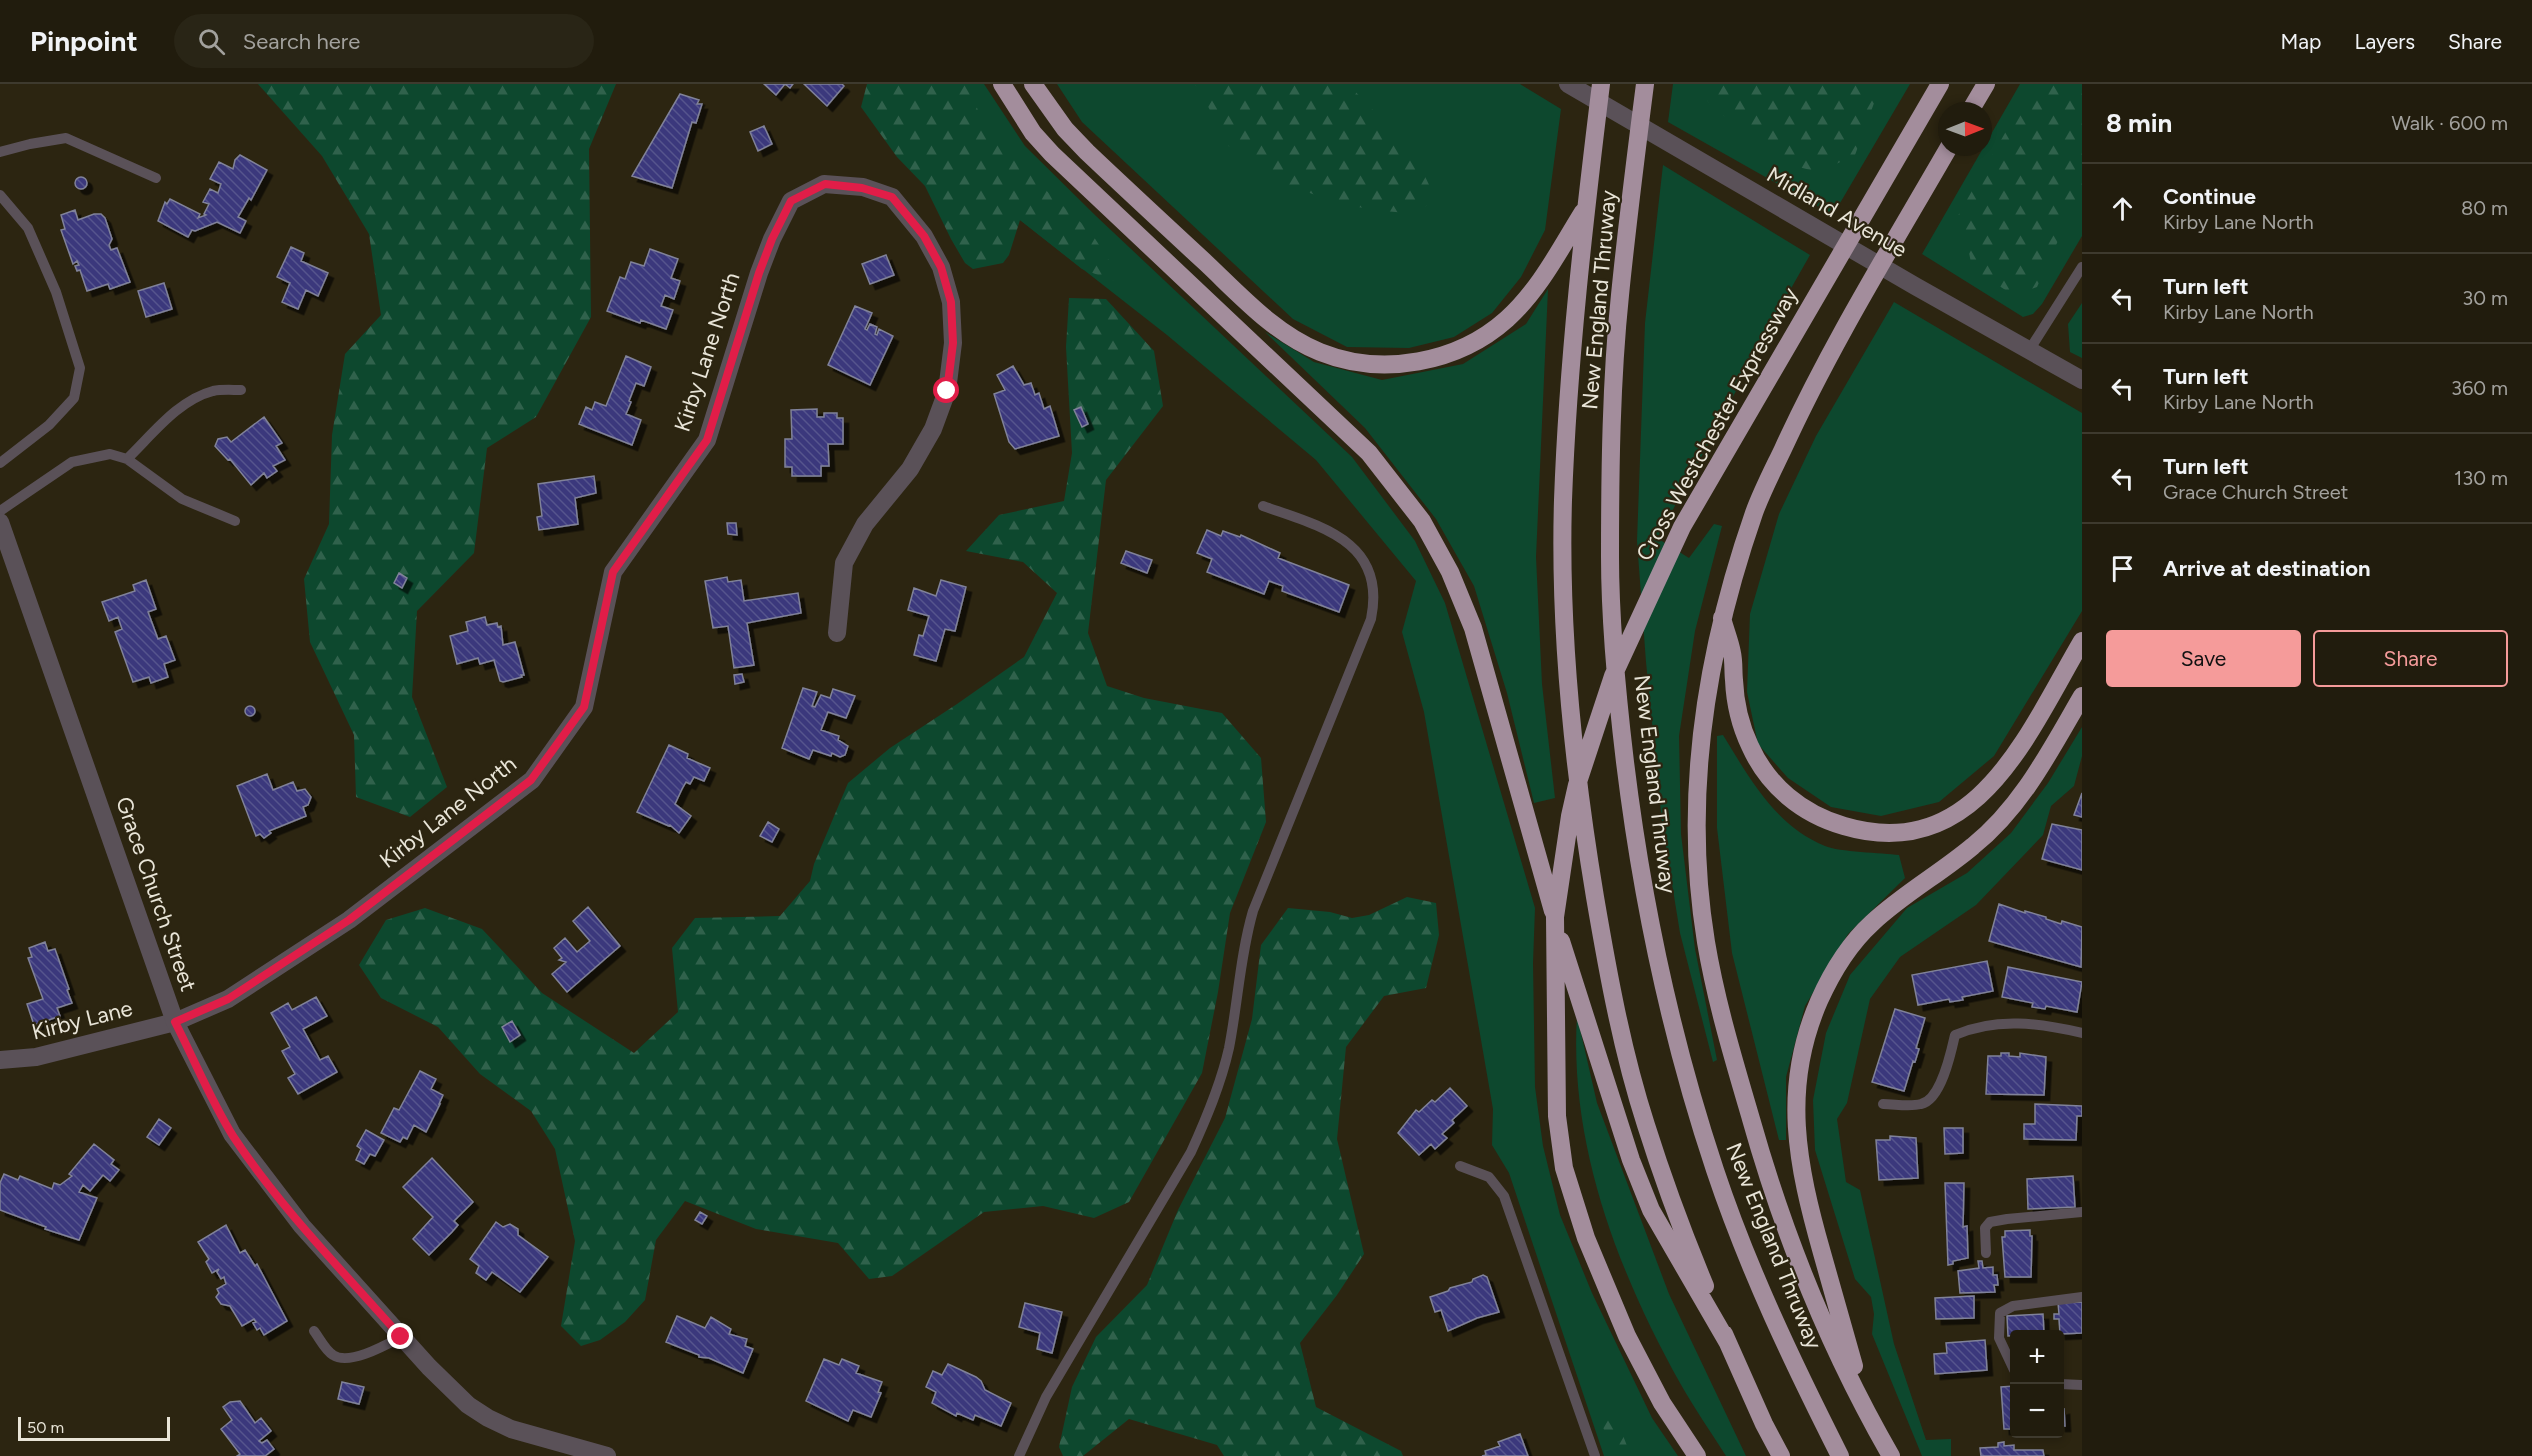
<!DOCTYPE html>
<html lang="en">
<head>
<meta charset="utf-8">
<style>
	:root { --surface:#211c0d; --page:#292516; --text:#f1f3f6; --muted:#a2a19d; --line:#3e3a2e; --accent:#f59b9a }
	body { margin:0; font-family:Figtree,sans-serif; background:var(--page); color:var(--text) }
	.controls { position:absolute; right:18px; bottom:18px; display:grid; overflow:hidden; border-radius:6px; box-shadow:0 3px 9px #0003 }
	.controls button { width:54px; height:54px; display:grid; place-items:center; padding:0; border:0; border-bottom:2px solid var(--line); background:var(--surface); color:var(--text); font:30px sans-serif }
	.compass { position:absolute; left:1938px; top:18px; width:54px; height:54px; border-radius:50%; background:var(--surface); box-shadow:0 3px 9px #0003; rotate:89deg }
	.scale { position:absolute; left:18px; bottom:15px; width:152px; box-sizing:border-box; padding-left:6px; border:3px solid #e9e5d8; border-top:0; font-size:16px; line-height:21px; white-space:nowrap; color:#e9e5d8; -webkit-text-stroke:4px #2c2511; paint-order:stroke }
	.stop { position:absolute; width:18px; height:18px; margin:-14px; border:4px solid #e11d48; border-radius:50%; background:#fff }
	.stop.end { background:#e11d48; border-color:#fff; box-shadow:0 2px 6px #0008 }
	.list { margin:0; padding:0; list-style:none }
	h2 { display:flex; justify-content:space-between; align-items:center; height:78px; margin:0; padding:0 24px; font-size:26px }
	h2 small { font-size:20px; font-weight:400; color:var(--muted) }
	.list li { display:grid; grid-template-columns:39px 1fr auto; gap:18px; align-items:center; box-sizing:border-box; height:90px; padding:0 24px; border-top:2px solid var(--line) }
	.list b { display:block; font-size:22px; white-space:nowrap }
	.list p { margin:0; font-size:20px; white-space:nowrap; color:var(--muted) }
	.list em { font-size:20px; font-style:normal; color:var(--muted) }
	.actions { display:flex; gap:12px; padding:18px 24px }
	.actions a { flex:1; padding:14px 0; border:2px solid var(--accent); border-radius:6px; text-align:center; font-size:21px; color:var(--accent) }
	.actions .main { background:var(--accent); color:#111 }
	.icon { flex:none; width:33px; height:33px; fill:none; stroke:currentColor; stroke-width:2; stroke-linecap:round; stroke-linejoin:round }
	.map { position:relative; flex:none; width:2082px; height:1372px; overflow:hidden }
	header { display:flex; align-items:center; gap:36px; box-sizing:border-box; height:84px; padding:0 30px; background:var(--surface); border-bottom:2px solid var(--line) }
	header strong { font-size:28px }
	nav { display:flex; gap:33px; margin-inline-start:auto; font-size:21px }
	.search { width:420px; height:54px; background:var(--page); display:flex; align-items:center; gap:15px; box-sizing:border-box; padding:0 21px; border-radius:33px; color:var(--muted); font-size:22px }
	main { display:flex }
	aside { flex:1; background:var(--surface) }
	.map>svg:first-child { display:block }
	.green { fill:#0d482e }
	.forest { fill:url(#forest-firs) }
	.building { fill:url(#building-back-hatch); stroke:#808299; stroke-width:1.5; filter:url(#shadow) }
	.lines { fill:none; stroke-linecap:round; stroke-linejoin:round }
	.service { stroke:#5a5158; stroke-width:10 }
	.minor { stroke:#5a5158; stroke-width:18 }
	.tertiary { stroke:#5a5158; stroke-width:18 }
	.motorway { stroke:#a38d9c; stroke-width:18 }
	.route { stroke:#e11d48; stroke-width:8 }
	.labels { text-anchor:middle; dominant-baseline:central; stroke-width:4.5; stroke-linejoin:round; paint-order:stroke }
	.street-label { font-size:22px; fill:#e9e5d8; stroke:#2c2511 }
</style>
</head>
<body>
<header>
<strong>Pinpoint</strong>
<div class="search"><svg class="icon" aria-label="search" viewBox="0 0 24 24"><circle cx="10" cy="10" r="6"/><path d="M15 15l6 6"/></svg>Search here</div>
<nav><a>Map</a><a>Layers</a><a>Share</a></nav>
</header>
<main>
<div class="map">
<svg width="2082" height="1372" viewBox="0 0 2082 1372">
	<defs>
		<pattern id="forest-firs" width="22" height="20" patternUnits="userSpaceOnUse" patternTransform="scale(1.5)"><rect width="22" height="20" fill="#0d482e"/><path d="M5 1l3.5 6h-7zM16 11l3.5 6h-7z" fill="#30624c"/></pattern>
		<pattern id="building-back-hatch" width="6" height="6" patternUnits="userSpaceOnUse" patternTransform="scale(1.5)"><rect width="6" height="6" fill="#3a377b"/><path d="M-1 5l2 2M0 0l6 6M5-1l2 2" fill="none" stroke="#56548d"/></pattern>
		<filter id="shadow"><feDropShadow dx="5.5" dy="5.5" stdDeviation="0" flood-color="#0009"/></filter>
	</defs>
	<rect width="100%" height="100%" fill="#2c2511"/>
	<path class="green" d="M940,0h44l41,62 71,70 256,241 63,84 30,62 90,305 -2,55 2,124 8,59 17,69 32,78 60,125 26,38h-74l-95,-283 -17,-28 1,-36 -69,-397 -22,-80 14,-51 -100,-121 -149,-125 -147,-115z
		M1057,0h463l41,25 -16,121 -24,47 -29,36 -38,24 -45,11 -62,-1 -54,-28 -211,-197z
		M1673,0h237l-77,131 -165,-93z
		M2020,0h62v152l-40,68 -9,10 -10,3 -101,-63z
		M1663,81l147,90c-54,93 -100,190 -153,283l32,20 25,-34 8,2 -27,105 -16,105 2,98 14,115 22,111 -4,2 -33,-129 -18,-111 -16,-160 -9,-121 8,-218z
		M1548,205l-12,268 6,127 13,114 -21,5 -27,-110 -33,-107 -38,-67 -71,-91 -100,-96 49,30 68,18 81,-16 63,-40z
		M1894,218l188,111v198l-88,145 -55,46 -58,14 -50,-9 -43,-29 -30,-34 -11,-52 3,-78 29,-100 37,-78z
		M2082,219v55l-12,-6 -2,-28z
		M2082,643v29l-8,30 -23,20 -8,29 -67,70 -76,52 -30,42 -23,104 -10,16 9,63 14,8 34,154 32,96 25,-1v17h-29l-50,-122 2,-20 -3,-17 -16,-18 -40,-129 -2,-50 13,-67 24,-58 57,-67 60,-35 44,-40 37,-50z
		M1723,651c27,44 52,90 102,111 14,6 57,7 74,9l6,23 -57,56 -43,72 -19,71v63h-7l-47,-187 -15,-125v-92z
		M1577,932l20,87 72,191 77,162h-20c-15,-24 -32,-48 -46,-73 -62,-111 -111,-239 -103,-367z"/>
	<path class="forest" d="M258,0h358l-27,65 2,168 -55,100 -49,31 -13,105 -57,58 -5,86 35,90 -37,30 -54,-20 -2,-62 -44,-93 -6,-63 25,-55 3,-89 13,-81 36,-39 -12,-81 -47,-78z
		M867,0h98l16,32 54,64 55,51 35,54 -43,-16 -62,-49 -11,35 -6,8 -30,6 -8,-6 -14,-24 -26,-53 -28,-29 -36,-50z
		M1193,0h155l65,68 22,45 -17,17 -45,-4 -39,-8 -51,-19 -56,-38 -28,-57z
		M1696,0h185l-26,71 -36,17 -33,-8 -75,-58z
		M2033,0h49v104l-45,99 -24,8 -41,-27 -5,-26 -11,-23z
		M1069,214l37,1 48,52 9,55 -57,74 -18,153 19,53 37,12 78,15 39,45 5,64 -36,91 -12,79 -16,81 -73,129 -35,16 -51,-12 -59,6 -92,64 -23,3 -31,-36 -82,-14 -71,-28 -29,39 -11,60 -20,22 -25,18 -19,6 -20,-20 14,-85 -20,-92 -24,-38 -51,-37 -42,-47 -57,-29 -22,-33 27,-45 39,-12 57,21 60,64 92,60 44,-41 -6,-64 23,-30 85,-2 30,-35 4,-17 34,-81 42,-35 67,-44 67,-47 33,-64 -34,-31 -57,-11 33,-36 65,-14 8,-48 -6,-106z
		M1407,813l29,6 3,32 -13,53 -42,8 -38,51 -9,92 27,115 -27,41 -37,48 16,64 85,44 2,5h-179l-7,-11 -88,-26 -46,37h-20l-4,-9 13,-60 24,-50 51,-52 31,-75 47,-92 27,-99 9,-74 27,-37 42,4 22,6 17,-3z
		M1603,1320l8,1 20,51h-15l-16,-35z"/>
	<path class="building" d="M764,0h29l-3,4 -5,-4 -9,11z
		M804,0h38l2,2 -17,20z
		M680,10l19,6 -2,4h5l-6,19 -4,-1 -20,66 -40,-12z
		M764,42l8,18 -14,7 -8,-19z
		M240,71l27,15 -16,30 -2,-2 -11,19 8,4 -6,12 -23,-11 -22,9 -3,-1 -4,7 -30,-16 7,-19 2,2 3,-5 30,15 -2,4 8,-3 -2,-1 5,-10 -6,-2 7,-13 8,4 3,-9 -11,-5 9,-17 14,7 2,-9z
		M75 99a6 6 0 1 1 12 0a6 6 0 1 1-12 0Z
		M75,126l3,10 16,-6h7l4,4 7,21 -3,6 2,5 6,-2 13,34 -20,7 -2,-5 -21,7 -7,-21 -3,1 -2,-5 4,-1 -2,-4 -4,3 -12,-34 4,-1 -4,-14z
		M291,163l13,6 -3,8 27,12 -10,23 -12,-6 -8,19 -16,-7 8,-19 -13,-6z
		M650,165l28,10 -7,19 9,3 -6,18 -9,-4 -4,11 12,4 -7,19 -25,-9 -1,3 -33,-12 13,-34 5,2 6,-17 13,4z
		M886,171l8,20 -24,9 -8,-20z
		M164,199l8,26 -26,8 -8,-26z
		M855,222l17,7 -7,16 2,1 3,-6 7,3 -2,7 2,1 2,-6 14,7 -23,49 -42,-20z
		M626,272l25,11 -7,19 -8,-3 -7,18 2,1 -5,12 15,6 -9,25 -53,-21 7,-17 6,3 3,-8 11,4z
		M1013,282l11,19 7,-2 4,12 4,-2 5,16 6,-3 9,30 -44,13 -6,-7 -15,-48 11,-4 -8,-15z
		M1081,323l7,17 -6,3 -8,-17z
		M817,325v8h7v-4h13v5h6v26h-15l1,22h-8v10h-29v-9h-7v-28h7l-1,-29z
		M264,333l18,26 -6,3 9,14 -12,6 4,5 -10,7 -3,-5 -13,12 -21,-26 -2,1 -13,-14 3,-7 9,-2 4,5z
		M594,392l2,17 -21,5 3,26 -39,6 -2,-13 5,-1 -4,-32z
		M727,439h9l1,12 -9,-1z
		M1207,446l14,6 2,-5 17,6 1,-2 39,18 -2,5 71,27 -10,27 -57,-21 1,-5 -14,-5 -5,13 -57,-22 5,-13 -15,-6z
		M1126,467l26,9 -5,13 -26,-10z
		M399,489l8,5 -5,10 -8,-5z
		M727,493l1,5 13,-2 3,21 54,-8 3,20 -54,10 7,42 -20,3 -6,-42 -15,2 -8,-47z
		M146,496l10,29 -8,3 10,27 8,-3 9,24 -11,4 4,13 -17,6 -2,-6 -16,5 -18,-50 7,-3 -4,-12 -9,4 -7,-19 33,-11 -2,-6z
		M941,496l25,7 -11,44 -10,-2 -9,32 -22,-6 5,-20 4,1 6,-20 -21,-6 6,-22 22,8z
		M485,533l2,8 10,-2 1,4 3,-1 2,19 12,-3 9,33h-3l1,2 -19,5 -3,-1 -6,-21 -14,4 -2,-6 -21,6 -7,-28 18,-5 -2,-9z
		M742,590l2,8 -9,2 -1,-9z
		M803,604l14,4 -5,14 3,1 6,-12 9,3 3,-9 22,7 -9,22 -18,-6 -7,18 18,6 -1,4 10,6 -3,9 -5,2 -8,-4 -1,3 -18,-6 -4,9 -27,-11z
		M245 627a5 5 0 1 1 10 0a5 5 0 1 1-10 0Z
		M669,661l19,9 -1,4 23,10 -6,13 -10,-4 -4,7 -4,-2 -4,7 -7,15 16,12 -12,17 -9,-8 -1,1 -32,-14z
		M267,690l6,16 20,-8 4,9 8,-2 6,8 -3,8 -5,2 3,9 -37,15 2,2 -7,5 -4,-4 -4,2 -19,-50z
		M2082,709v24l-8,-2z
		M768,738l11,7 -7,13 -12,-6z
		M2052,740l30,6v40l-40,-11z
		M1999,820l26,9v-2l21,6v2l15,5 1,-3 20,6 -1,40 -92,-26z
		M588,823l32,39 -53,46 -15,-18 14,-12 -7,-2 3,-2 -8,-10 11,-10 12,14 13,-11 -17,-20z
		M45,858l3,9 7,-2 14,40 -2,1 5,13 -15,5 3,8 -26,9 -7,-21 16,-5 -15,-41 4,-1 -3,-9z
		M1987,877l6,30 -31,6 1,3 -13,2 -1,-3 -31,6 -6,-30z
		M2008,883l74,15 -5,30 -31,-6 -1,3 -13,-2 1,-4 -31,-6z
		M316,913l11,19 -24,13 17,31 8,-4 9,16 -39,22 -10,-16 7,-4 -13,-23 8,-4 -19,-34 17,-10 4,7z
		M1895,925l30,9 -9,30 3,1 -4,13 -2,-1 -9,30 -32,-9z
		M512,937l8,14 -10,7 -8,-15z
		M2001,969h8v3l11,1v-4l26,4 -2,38 -58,-1 2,-38h13z
		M420,987l16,8 -5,10 12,6 -4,9h1l-14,28 -12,-7 -7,14 -4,-2 -3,5 -19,-9 13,-25 5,2z
		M1450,1004l17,18 -15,14 2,3 -12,11 5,4 -12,11 -4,-5 -12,11 -21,-22 18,-23 3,2 13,-12 3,2z
		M2035,1020l47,2v10h-5l-1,24 -52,-1v-15h11z
		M159,1035l12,9 -12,17 -12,-8z
		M1944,1044h19v25l-18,1z
		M366,1046l18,10 -9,16 -5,-2 -6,10 -8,-4 5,-11 -4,-3z
		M1890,1052l26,2 2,40 -39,2 -3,-40h14z
		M94,1060l20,16 -3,4 8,6 -9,11 -7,-6 -13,16 -7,-6 -4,7 18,6 -18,42 -34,-11 1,-2 -46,-17v-27l4,-9 14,6 2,-4 32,13 2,-6 6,2 12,-9 -3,-2z
		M432,1074l41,44 -19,19 4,4 -6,7 -23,23 -16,-16 20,-22 -30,-30z
		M2073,1092l2,31 -47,2 -1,-30z
		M1945,1099h19l-1,44 4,-1 1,32 -15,3v3l-5,1z
		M700,1128l7,4 -5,8 -7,-4z
		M496,1138l7,5 7,-3 8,5v6l30,22 -28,35 -28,-20 -6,8 -10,-7 3,-7 -9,-7z
		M226,1141l14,28 5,-3 10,16 2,-2 30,57 -23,14 -4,-7 -3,2 -4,-7 3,-1 -2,-3 -12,7 -12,-20 -9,-2 -5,-7 3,-4 -2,-4 9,-5 -2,-7 -3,2 -4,-7 2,-3 -7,4 -6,-11 3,-3 -11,-17z
		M2030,1146v6h2l-1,41h-26l-3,-40h3v-6z
		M1978,1177h4l1,7 10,-1v8h4l1,10h-4l1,7 -35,1 -2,-22 21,-3z
		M1483,1191l4,2 12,35 -22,6 -29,13 -7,-21 -6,2 -5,-15 18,-6 2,-3 22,-6 1,-3z
		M1974,1212v22l-38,1 -1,-21z
		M2082,1218v31l-22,1 -1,-15h-5v-5h5l-1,-11z
		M1025,1219l37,9 -10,41 -15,-4 3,-16 -21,-6z
		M2043,1230l1,20 -36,2 -1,-20z
		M677,1232l28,12 6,-11 20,12 -2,5 18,5 -2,7 8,3 -10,24 -34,-15 -10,-1v-2l-33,-13z
		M1985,1256l2,30 -52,4 -1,-20 13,-1 -1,-10z
		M824,1275l15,6 3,-6 17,7 -3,7 26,9 -4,10 3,1 -10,24 -18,-7 -5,11 -42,-20z
		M948,1280l28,13 5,4 4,9 26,13 -10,23 -26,-11 -2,5 -16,-7 -1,3 -24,-13 4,-11 -10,-5 7,-16 9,4z
		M342,1298l22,5 -5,17 -21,-5z
		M2014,1302v43h-10l-3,-42z
		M240,1317l15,22 6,-5 10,13 -12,10 3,2 5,-3 7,9 -9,7h-28l3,-2 -19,-25 11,-9 -9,-13 7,-5z
		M2064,1325l1,17h-5v-16z
		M1520,1350l8,22h-46l4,-1 -1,-4 15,-5 -2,-4z
		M2004,1358v4l10,-1v5h29l1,6h-63l-1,-8 18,-1v-4z"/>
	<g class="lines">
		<path class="service" d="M0,68l30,-8 36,-6 90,40
			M0,111l28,33 28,64 24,76 -6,30 -25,27 -49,38
			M2030,265l52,-82
			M127,375c25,-24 51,-59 86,-68 9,-2 19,-1 28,-1
			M0,427l72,-49 38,-8 17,5 55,40 53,22
			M1883,1020c12,0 26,3 38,0 20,-4 30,-51 34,-69 41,-18 85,-12 127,-2
			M1460,1082l29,11 15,19 91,260
			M1986,1169l-1,-25 5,-6 17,-3 75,-7
			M314,1247c6,8 11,19 19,24 16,11 53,-10 68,-18
			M2014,1286l-15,-32 1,-25 13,-7 69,-9
			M2060,1300l22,1
			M1019,1372l27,-59 145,-245c15,-33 30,-68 38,-104 9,-46 11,-92 24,-137l118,-292c16,-78 -51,-93 -108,-113"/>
		<path class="minor" d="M0,976l36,-3 139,-35 53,-23 121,-79 183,-140 52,-73 29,-135 94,-132 52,-167 13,-34 19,-38 33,-17 39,3 29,10 32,39 17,31 10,35 2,41 -6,48 -14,38 -23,40 -45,55 -21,39 -7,70"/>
		<path class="tertiary" d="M1568,0l347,202 167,94
			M0,438l175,500 57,112 70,92 127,141 39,38 20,13 23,11 96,27"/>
		<path class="motorway" d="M1002,0l31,49 19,21 317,299 53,68 28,51 23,56 80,283
			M1033,0l32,45 22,23c39,37 79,74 119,111 35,33 69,71 114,89 62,25 138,11 187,-33 33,-30 53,-70 76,-107
			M1601,0c-17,138 -33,277 -38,416 -4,133 10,265 32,397 13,76 27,154 51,228 17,54 37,108 59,161
			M1645,0c-9,70 -18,141 -25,211 -9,87 -10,175 -10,262 0,69 7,138 15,205 17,139 46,276 90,408 33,99 78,193 125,286
			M1970,27l16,-27
			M1722,534c3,12 8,23 10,35 2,9 1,19 2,27 1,24 6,45 16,66 18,40 52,68 94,80 132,39 184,-93 238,-185
			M1561,857l70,219 20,50 77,133
			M1724,1250l40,90 17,32
			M1854,1282c-11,-38 -21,-75 -32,-113 -25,-88 -41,-165 -3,-252 13,-29 30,-57 53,-78 31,-29 69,-50 101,-77 49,-39 78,-97 109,-150
			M1697,1372l-35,-53 -35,-67 -41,-98 -22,-70 -7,-52 -2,-199 15,-101 7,-31 36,-109 69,-149 258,-443
			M1891,1372c-61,-106 -107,-220 -140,-337 -17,-58 -35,-117 -45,-177 -24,-146 0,-291 48,-429 8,-22 19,-43 29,-64 48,-105 109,-203 166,-302"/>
	</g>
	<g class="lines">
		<path class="route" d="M401,1253c-57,-65 -120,-128 -168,-201 -22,-35 -39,-77 -58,-114l53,-23 121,-79 182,-140 53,-73 29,-135 94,-132 52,-167 13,-34 19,-38 34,-17 37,4 30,9 32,39 17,31 10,35 2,41 -6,48"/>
	</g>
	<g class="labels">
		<g class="street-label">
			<text transform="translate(1837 128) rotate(30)">Midland Avenue</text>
			<text transform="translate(1599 216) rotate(-85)">New England Thruway</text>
			<text transform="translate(707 268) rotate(-72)">Kirby Lane North</text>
			<text transform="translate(1717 340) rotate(-61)">Cross Westchester Expressway</text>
			<text transform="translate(1655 700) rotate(83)">New England Thruway</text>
			<text transform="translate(448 728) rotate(-38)">Kirby Lane North</text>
			<text transform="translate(156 810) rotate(71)">Grace Church Street</text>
			<text transform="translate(82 936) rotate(-14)">Kirby Lane</text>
			<text transform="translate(1774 1162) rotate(68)">New England Thruway</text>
		</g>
	</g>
</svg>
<div class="controls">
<button>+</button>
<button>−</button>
</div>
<svg class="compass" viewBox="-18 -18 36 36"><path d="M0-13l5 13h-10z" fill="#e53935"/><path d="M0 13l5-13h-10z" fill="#a2a19d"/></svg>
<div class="scale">50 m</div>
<div class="stop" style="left:947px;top:307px"></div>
<div class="stop end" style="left:401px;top:1253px"></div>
</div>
<aside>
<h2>8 min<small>Walk · 600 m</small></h2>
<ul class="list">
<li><svg class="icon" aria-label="ahead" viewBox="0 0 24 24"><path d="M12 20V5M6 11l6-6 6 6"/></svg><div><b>Continue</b><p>Kirby Lane North</p></div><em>80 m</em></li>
<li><svg class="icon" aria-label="left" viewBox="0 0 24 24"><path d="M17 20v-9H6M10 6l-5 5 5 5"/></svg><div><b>Turn left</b><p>Kirby Lane North</p></div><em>30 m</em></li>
<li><svg class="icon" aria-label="left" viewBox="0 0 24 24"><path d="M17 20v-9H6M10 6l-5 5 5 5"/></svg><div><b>Turn left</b><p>Kirby Lane North</p></div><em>360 m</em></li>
<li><svg class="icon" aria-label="left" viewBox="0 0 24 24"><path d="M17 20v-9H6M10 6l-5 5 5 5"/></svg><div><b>Turn left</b><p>Grace Church Street</p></div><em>130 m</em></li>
<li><svg class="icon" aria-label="arrive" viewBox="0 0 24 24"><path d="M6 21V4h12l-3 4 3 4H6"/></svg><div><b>Arrive at destination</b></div></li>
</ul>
<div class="actions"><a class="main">Save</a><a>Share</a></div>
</aside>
</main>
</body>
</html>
